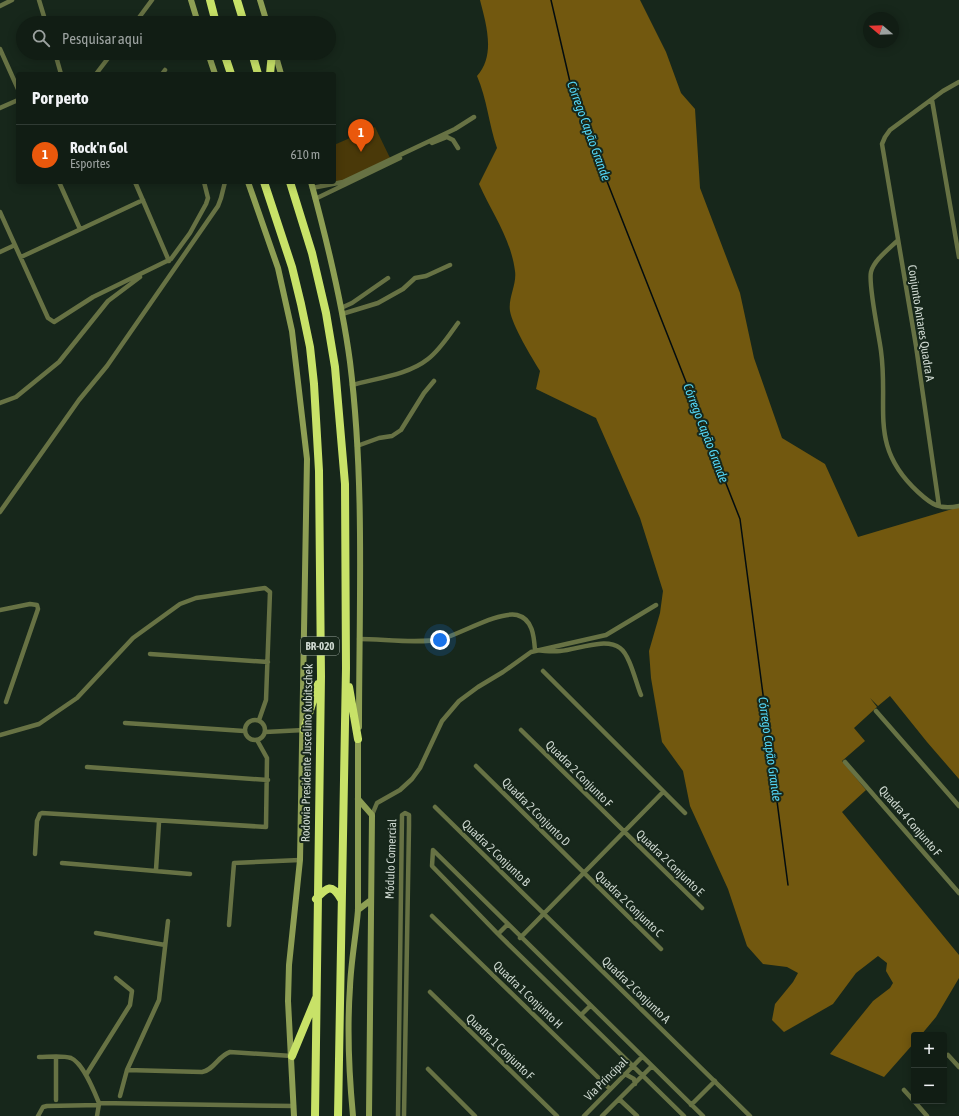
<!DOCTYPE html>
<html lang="pt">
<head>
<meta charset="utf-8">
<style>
	:root { --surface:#111d14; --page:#1e2a22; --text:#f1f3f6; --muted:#9ca2a0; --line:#303b34; --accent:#ea580c }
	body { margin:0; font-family:"Asap Condensed",sans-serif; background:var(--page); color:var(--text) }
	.controls { position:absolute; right:12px; bottom:12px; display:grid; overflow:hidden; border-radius:4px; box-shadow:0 2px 10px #0003 }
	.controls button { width:36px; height:36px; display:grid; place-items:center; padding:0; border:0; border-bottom:1px solid var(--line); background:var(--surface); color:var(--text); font:20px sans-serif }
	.compass { position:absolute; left:863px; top:12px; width:36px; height:36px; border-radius:50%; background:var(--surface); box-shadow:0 2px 10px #0003; rotate:289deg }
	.you { position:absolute; left:440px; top:640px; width:14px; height:14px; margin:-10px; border:3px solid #fff; border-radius:50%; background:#1a73e8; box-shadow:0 0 0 6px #1a73e833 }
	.badge { display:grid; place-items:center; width:26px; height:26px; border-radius:50%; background:var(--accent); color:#fff; font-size:13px; font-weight:700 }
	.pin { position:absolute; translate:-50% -33px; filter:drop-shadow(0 1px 2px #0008) }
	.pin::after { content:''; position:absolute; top:21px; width:14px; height:12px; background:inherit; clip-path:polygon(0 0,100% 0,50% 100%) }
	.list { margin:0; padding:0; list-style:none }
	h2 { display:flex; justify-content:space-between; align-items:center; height:52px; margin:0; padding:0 16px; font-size:17px }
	h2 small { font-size:13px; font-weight:400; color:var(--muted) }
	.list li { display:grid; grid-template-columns:26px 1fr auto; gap:12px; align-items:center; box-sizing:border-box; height:60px; padding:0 16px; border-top:1px solid var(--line) }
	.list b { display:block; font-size:15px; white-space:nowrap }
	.list p { margin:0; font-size:13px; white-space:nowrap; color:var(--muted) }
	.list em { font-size:13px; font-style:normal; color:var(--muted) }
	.icon { flex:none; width:22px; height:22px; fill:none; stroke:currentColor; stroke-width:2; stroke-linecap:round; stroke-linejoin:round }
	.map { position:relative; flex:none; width:959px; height:1116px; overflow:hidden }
	.search { position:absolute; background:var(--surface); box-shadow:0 2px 10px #0003; left:16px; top:16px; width:320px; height:44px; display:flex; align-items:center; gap:10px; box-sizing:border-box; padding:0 14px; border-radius:22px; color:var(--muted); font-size:15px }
	.panel { position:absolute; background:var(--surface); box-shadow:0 2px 10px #0003; left:16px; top:72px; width:320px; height:112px; border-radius:4px }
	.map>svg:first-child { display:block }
	.green { fill:#4a3909 }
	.forest { fill:#72580f }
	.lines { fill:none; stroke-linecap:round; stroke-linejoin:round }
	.stream { stroke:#030c0f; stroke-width:1.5 }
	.street { stroke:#677244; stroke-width:4.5 }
	.secondary { stroke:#8e9f54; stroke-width:6 }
	.highway { stroke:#c8e268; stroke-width:8 }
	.labels { text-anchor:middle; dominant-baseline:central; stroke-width:4; stroke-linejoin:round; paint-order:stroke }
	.shield { fill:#17271b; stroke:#97a39a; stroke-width:1 }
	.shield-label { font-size:11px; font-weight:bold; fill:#ced8d0 }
	.street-label { font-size:12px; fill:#ced8d0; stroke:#17271b }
	.water-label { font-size:13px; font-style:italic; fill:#53d6f6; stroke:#17271b }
</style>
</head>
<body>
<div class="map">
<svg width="959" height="1116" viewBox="0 0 959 1116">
	<rect width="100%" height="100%" fill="#17271b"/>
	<path class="green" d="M375,127l16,33 -56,25 -1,-40z"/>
	<path class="forest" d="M480,0h160l26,52 15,41 14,16 5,79 40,105 14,65 28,80 43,26 33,73 101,-30v272l-32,-37 8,-7 -8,7 -37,-46 -12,10 -8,-8 7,9 -23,21 11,13 -23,20 24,29 -24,22 117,143v23l-23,39 -15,18h-7v8l-30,34 -54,-23 43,-53 17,-13 3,-5 -7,-12 1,-8 -9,-7 -22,17 -23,31 -49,28 -12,-12 3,-16 18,-22 5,-9 -11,-6 -24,-3 -16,-18 -19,-57 -38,-83 -7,-35 -21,-29 -11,-64 -2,-27 11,-38 3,-22 -23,-73 -44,-100 -60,-29 4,-18c-8,-13 -28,-46 -30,-60 -2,-13 7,-27 5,-40 -4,-32 -23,-58 -36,-87l18,-36c-8,-23 -10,-49 -20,-72 19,-21 9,-52 3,-76z"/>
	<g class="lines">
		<path class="stream" d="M551,0l22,95 167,424 48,366"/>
		<path class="street" d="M39,0l7,23
			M0,6l12,-6
			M135,23l17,-23
			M0,49l18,40
			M55,53l6,21
			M96,74l16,-21
			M162,74l3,-4
			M932,100l27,157
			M0,108l18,-8
			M432,143l15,-6 6,3 5,8
			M59,182l21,47
			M135,182l34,79
			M312,188l31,-6 112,-53 19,-12
			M315,199l85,-41
			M0,212l48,106 6,4 39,-25 78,-38 19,-26 16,-29 2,-6 -4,-16
			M898,240c-9,9 -24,20 -27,32 -3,13 8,63 10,79 8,58 -13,95 37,141 14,13 22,18 41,14
			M0,252l15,-7
			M21,257l122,-57
			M341,308l11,-5 36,-25
			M342,314l36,-11 25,-14 12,-11 11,-2 24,-11
			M352,385c25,-7 56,-10 76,-26 12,-9 21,-24 30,-36
			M0,403l16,-6 43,-35 49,-61 32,-24
			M357,446l22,-8 13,-2 9,-6 23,-37 10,-12
			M939,506l-23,-160 -34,-202 3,-7 5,-7 53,-39 16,-9
			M0,512l79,-112 28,-34 111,-160 3,-8 4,-16
			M0,610l30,-6 7,1 1,4 -32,93
			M359,639c24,0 60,5 83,0 18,-5 57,-28 75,-24 16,4 17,22 18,35 8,1 17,2 25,1 17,-1 45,-14 60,-3 10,7 16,35 21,47
			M150,654l118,8
			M543,671l142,142
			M876,711l83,95
			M245 730a10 10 0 1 1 20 0a10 10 0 1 1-20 0Z
			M125,723l119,8
			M521,730l181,178
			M265,732l39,-2
			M0,735l39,-11 38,-26 56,-60 47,-34 16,-6 69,-10 5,4 -4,108 -7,20
			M845,762l114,131
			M476,766l185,183
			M87,767l181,13
			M435,807l315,309
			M372,815l5,-12 23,-13 12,-11 8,-11 22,-47 17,-20 19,-14 25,-15 28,-20 75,-17 50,-30
			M35,854l2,-33 3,-7 2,-1 224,14 1,-69 -10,-18
			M62,863l128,11
			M156,870l3,-48
			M432,916l178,173
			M229,925l5,-62 66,-3
			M96,933l69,12
			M498,934l9,-9
			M520,938l143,-146
			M430,992l127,124
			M581,1015l9,-9
			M948,1055l11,12
			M39,1057c9,0 23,-2 32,1 12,5 23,33 28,45l195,3
			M428,1069l47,47
			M127,1070l75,2c12,-2 16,-16 28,-20l62,4
			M625,1074l9,5 1,5
			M86,1075l44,-70 2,-14 -16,-13
			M904,1090l10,11
			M120,1096l7,-26 32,-70 9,-79
			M619,1099l18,17
			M56,1100v-43
			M914,1101l13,15
			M691,1105l24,-24
			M38,1116l5,-9 4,-1 52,-1
			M97,1116l2,-12
			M398,1116l4,-301 3,-2 4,2v11l-5,290
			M584,1116l58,-59
			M602,1116l50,-50
			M684,1116l-186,-182 -66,-68 1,-16 270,266"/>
		<path class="secondary" d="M191,0l7,23
			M260,0l7,23
			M208,53l7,21
			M275,53l6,21
			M248,182l30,86 14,63 15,128 -7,401 -11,105 -1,36 6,115
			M311,182c16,59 31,119 39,180 15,121 9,244 9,365
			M358,799l14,16 -3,301
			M358,910l13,-10
			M353,1116c-4,-42 -6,-87 -3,-129 1,-26 6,-51 8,-77v-174"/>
		<path class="highway" d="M210,0l6,23
			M237,0l7,23
			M224,53l7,21
			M252,53l6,21
			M270,74l2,-21
			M264,182l28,85 9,37 9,43 4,37 5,87 2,205 -6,440
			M290,182l22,71 14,60 9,54 10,117 1,184 -8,448
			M349,687l9,52
			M304,730l14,-46
			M316,899c11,-12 16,-16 25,0
			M292,1056l24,-58"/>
	</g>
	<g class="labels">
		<rect class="shield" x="301" y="637" width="38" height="18" rx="3"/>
		<g class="shield-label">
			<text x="320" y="646">BR-020</text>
		</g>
		<g class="street-label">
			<text transform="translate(921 323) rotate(81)">Conjunto Antares Quadra A</text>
			<text transform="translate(307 753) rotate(-89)">Rodovia Presidente Juscelino Kubitschek</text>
			<text transform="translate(579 774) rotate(45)">Quadra 2 Conjunto F</text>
			<text transform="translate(536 812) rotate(45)">Quadra 2 Conjunto D</text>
			<text transform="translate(910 821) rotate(49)">Quadra 4 Conjunto F</text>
			<text transform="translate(496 853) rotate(44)">Quadra 2 Conjunto B</text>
			<text transform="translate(391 859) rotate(-88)">Módulo Comercial</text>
			<text transform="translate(670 863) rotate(44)">Quadra 2 Conjunto E</text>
			<text transform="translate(629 904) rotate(44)">Quadra 2 Conjunto C</text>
			<text transform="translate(636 990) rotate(44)">Quadra 2 Conjunto A</text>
			<text transform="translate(528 995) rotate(44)">Quadra 1 Conjunto H</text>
			<text transform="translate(500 1047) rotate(44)">Quadra 1 Conjunto F</text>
			<text transform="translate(606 1079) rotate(-45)">Via Principal</text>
		</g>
		<g class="water-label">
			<text transform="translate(589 131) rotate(70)">Córrego Capão Grande</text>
			<text transform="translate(706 433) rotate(69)">Córrego Capão Grande</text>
			<text transform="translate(770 749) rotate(82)">Córrego Capão Grande</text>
		</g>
	</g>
</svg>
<div class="controls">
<button>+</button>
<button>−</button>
</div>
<svg class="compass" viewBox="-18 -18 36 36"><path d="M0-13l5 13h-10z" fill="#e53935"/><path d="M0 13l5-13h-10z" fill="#9ca2a0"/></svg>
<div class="you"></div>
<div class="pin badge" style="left:361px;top:152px">1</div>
<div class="search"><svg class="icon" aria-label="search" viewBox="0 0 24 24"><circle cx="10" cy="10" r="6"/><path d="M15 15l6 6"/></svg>Pesquisar aqui</div>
<section class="panel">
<h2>Por perto<small></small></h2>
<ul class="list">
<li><span class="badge">1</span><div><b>Rock'n Gol</b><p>Esportes</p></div><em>610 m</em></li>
</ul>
</section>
</div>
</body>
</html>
